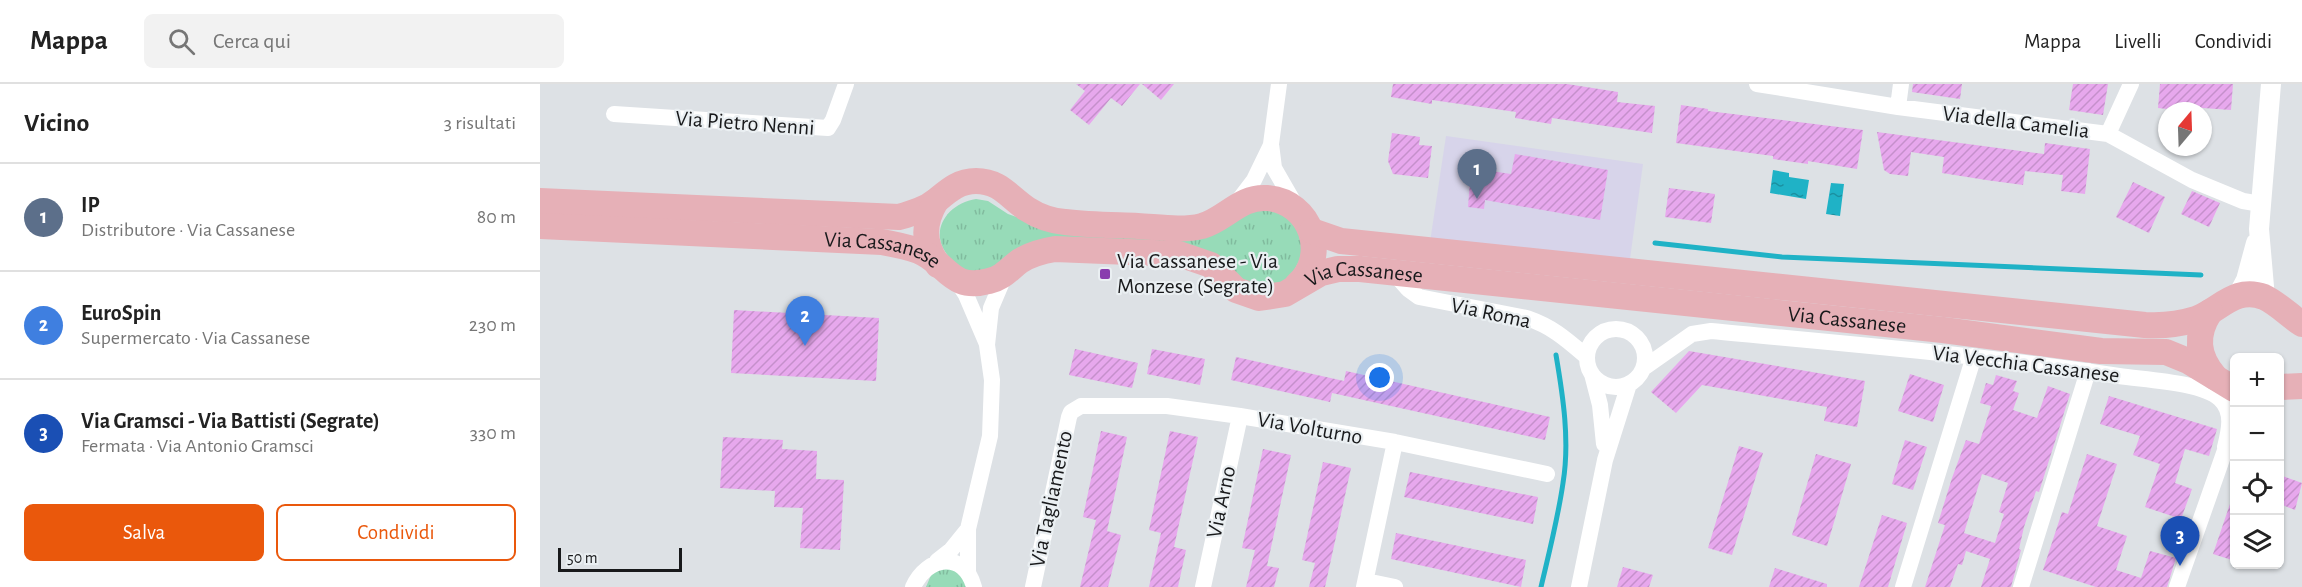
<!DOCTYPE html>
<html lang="it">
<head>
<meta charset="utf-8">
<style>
	:root { --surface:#fff; --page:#f2f2f2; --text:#222; --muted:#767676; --line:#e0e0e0; --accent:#ea580c }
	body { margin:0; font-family:"Alegreya Sans",sans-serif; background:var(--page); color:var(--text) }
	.controls { position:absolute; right:18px; bottom:18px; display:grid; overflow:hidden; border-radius:9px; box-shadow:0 2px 4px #0004 }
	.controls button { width:54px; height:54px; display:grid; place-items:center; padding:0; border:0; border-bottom:2px solid var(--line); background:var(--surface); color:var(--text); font:30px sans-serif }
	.compass { position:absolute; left:1618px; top:18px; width:54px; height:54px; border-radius:50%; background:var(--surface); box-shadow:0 2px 4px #0004; rotate:19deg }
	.scale { position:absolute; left:18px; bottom:15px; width:124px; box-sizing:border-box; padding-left:6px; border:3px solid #18191b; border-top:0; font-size:16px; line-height:21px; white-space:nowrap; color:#18191b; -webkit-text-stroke:4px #eaeff2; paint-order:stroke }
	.you { position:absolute; left:840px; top:294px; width:21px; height:21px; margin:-15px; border:4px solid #fff; border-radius:50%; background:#1a73e8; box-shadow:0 0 0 9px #1a73e833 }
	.badge { display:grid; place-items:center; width:39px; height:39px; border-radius:50%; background:var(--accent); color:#fff; font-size:20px; font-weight:700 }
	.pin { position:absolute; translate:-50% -50px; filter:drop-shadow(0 2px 3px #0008) }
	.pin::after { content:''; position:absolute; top:32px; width:21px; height:18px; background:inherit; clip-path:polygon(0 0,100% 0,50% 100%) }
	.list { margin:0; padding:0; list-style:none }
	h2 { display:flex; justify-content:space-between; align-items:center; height:78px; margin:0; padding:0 24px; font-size:26px }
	h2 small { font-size:20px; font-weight:400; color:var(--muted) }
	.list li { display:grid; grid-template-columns:39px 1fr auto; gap:18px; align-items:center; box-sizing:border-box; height:108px; padding:0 24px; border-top:2px solid var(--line) }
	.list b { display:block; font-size:22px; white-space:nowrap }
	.list p { margin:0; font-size:20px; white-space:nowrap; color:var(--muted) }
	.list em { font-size:20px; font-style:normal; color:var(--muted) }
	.actions { display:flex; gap:12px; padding:18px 24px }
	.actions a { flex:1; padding:14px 0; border:2px solid var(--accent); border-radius:9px; text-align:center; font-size:21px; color:var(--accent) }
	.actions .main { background:var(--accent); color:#fff }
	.icon { flex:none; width:33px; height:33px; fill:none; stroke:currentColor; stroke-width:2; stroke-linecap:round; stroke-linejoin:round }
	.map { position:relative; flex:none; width:1762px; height:503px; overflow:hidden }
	header { display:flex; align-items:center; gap:36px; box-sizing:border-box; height:84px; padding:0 30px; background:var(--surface); border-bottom:2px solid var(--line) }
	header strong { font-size:28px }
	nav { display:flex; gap:33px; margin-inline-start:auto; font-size:21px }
	.search { width:420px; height:54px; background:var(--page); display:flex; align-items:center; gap:15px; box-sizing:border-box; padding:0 21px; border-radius:9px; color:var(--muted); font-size:22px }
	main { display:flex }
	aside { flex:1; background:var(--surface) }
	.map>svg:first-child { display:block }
	.commercial { fill:#d7d4ea }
	.grass { fill:url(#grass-tufts) }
	.water { fill:url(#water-ripples) }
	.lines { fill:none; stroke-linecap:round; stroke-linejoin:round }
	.stream { stroke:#1fb2c6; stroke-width:5 }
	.building { fill:url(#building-hatch); fill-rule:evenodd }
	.minor { stroke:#fff; stroke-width:16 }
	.tertiary { stroke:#fff; stroke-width:20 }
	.primary { stroke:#e6b0b7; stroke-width:26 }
	.poi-dot { fill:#893dae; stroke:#eaeff2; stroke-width:2 }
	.labels { text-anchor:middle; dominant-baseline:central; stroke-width:4.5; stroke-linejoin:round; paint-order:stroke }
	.street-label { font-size:22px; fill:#18191b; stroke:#eaeff2 }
	.poi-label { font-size:22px; fill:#18191b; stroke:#eaeff2; text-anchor:start }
</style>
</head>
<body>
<header>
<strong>Mappa</strong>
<div class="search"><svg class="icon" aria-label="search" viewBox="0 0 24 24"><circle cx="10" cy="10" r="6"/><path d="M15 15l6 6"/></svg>Cerca qui</div>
<nav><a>Mappa</a><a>Livelli</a><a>Condividi</a></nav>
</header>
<main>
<aside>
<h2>Vicino<small>3 risultati</small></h2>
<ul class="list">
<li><span class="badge" style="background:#5c6f8a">1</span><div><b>IP</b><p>Distributore · Via Cassanese</p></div><em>80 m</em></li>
<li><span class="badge" style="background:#3f7fe0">2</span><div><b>EuroSpin</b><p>Supermercato · Via Cassanese</p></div><em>230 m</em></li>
<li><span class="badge" style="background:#1a4fb4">3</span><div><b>Via Gramsci - Via Battisti (Segrate)</b><p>Fermata · Via Antonio Gramsci</p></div><em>330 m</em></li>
</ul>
<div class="actions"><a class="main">Salva</a><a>Condividi</a></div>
</aside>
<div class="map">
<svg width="1762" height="503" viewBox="0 0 1762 503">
	<defs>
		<pattern id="grass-tufts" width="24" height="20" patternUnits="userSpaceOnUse" patternTransform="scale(1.5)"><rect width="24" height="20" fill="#97dbb8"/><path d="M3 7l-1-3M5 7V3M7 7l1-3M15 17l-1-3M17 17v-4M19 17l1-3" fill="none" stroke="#81bb9e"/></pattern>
		<pattern id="water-ripples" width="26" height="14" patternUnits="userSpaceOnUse" patternTransform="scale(1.5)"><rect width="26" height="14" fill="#1fb2c6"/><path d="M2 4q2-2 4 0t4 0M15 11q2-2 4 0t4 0" fill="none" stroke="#1a90a0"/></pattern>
		<pattern id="building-hatch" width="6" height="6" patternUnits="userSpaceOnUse" patternTransform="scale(1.5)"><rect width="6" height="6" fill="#e7a8ed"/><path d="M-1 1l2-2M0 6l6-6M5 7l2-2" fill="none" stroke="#c590cb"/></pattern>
	</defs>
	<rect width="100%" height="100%" fill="#dde1e5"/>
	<path class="commercial" d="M906,52l197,28 -13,95 -200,-17z"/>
	<path class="grass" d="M436,115l12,2 20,13 31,11 80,4 146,-22 29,13 11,30 -17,32 -30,7 -66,-40 -197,18c-7,1 -16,5 -23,5 -9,-1 -14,-6 -20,-12 -26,-25 -7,-56 24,-61z
		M401,482l22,5 5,16h-42l5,-12z"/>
	<path class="water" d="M1233,86l16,3v4l20,3 -3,19 -36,-6z
		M1291,99l13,1 -4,32 -14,-2z"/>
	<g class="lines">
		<path class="stream" d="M1115,159l127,14 419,18
			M1001,503c8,-34 17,-69 22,-104 7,-42 0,-87 -7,-128"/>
	</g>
	<path class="building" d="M536,0h64l-18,22 -11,-8 -22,27 -19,-15 15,-19z
		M602,0h32l-13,16z
		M853,0h174l51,8 -1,10 38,4 -3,27 -100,-15 -1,6 -36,-6 1,-6 -84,-12v4l-41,-7z
		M1373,0h49l-2,15 -48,-7z
		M1533,0h35l-5,31 -34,-5z
		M1620,0h73l-2,26 -42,-3v4h-3l-28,-3z
		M1141,21l27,4v2l155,19 -6,39 -49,-8v3l-35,-5v-3l-97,-13z
		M1337,48l167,22 1,-11 45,6 -5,45 -24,-3 2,-16 -38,-4 -2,14 -37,-5 -44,-7 2,-16 -33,-5 -3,24 -18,-2 -6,-4z
		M852,49l28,4 -1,8 13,1 -4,32 -35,-4 -5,-13z
		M975,70l93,16 -8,50 -115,-20 -1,9 -16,-2 3,-39 40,6z
		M1593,98l32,15 -16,36 -33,-16z
		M1129,104l46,6 -4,29 -46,-6z
		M1652,107l28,12 -11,24 -28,-13z
		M194,226l145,8 -3,63 -145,-8z
		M535,265l63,14 -6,25 -63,-13z
		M612,265l53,10 -5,26 -53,-11z
		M1149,267l176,30 -8,46 -33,-6 3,-14 -125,-22 -26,28 -25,-21z
		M696,273l108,24 2,-10 204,46 -5,23 -213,-47 -2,9 -99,-22z
		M1370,290l34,11 -11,37 -35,-11z
		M1456,291l21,6 -4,10 6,2 -6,17 24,8 11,-32 22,8 -31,98 -3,-1 -12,36 -5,22 2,1 -10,37h-30l9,-28 -24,-8 -4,14 -4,-1 -8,23h-25l20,-62 -7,-2 14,-45 14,-38 13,4 12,-38 -11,-3 6,-20 7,2zM1442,390l26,9 -9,29 5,2 -9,29 -31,-10z
		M1569,312l108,33 -8,27 -24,-7 -10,34 17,6 -11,30 -36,-12 15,-43 -27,-9 7,-19 -40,-12z
		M561,347l26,6 -20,94 14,4 -13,52h-28l16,-67 -13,-3z
		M630,347l28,6 -24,110 12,3 -8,37h-29l12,-54 -12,-3z
		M183,353l60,3 -1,9 35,2 -1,28 28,1 -4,70 -40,-2 3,-40 -29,-1 1,-16 -55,-3z
		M1365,356l22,7 -14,43 -21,-6z
		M1199,362l24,7 -31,102 -24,-7z
		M723,365l28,6 -24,111 12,2 -5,19h-28l9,-37 -13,-2z
		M1276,370l35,10 -24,82 -35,-11z
		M1547,370l30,10 -20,62 30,10 -11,34 25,8 9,-27 26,7 -9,29h-71l-53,-17 19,-58 6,2z
		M783,378l28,6 -26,119h-16l6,-24 -13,-3z
		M870,388l128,25 -5,27 -129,-27z
		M1740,391l22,8 -7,27 -15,-6z
		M1692,414h3v63l-22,-7z
		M1342,431l25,8 -19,64h-29z
		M856,449l130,27 -5,27 -130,-28z
		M1083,483l30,8 -4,12h-32z
		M1235,484l52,16v3h-58z"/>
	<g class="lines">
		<path class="minor" d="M739,0l-8,60 3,24 23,40
			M1217,0l141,23 210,27 84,46 51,21 18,3
			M1358,23l3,-23
			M74,30l214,14 5,-8 13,-36
			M1568,50l23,-50
			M695,121l19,-25 17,-35
			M853,188l15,17 11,8 108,21c26,9 39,21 60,39
			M415,194l11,17 21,49
			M1047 274a29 29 0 1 1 58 0a29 29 0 1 1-58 0Z
			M1105,283l47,-33 19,-3c136,13 273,24 408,45 26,4 83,6 101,23 14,13 9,32 5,48
			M1052,290l8,31 4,39
			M397,477l14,-11 17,-21
			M428,487v-42l22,-93 2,-56 -5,-35 4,-37 14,-33
			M826,497l29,6
			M373,503c14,-31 51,-37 61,0
			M493,503l36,-170 2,-5 10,-6h86l73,10 155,26 152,32
			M663,503l37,-171
			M824,503l31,-145
			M1039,503l26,-127 24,-76
			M1363,503l71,-231
			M1481,503l67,-216
			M1637,503l52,-148"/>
		<path class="tertiary" d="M1698,211l8,-15 10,-37
			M1725,214l-6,-69 12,-145"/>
		<g class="primary">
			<path d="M0,117l359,16c14,-4 27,-8 38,-17 12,-10 22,-19 39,-19 24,0 33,16 51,28 11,7 25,12 38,13 24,3 49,3 73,4 20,1 44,5 64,0 24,-7 38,-30 65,-28 44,3 63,58 30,87"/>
			<path d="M396,117c-13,22 -14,42 2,64"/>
			<path id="s1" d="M0,142l342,16c14,3 29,5 41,11 25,13 29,38 66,28 14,-3 20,-12 31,-20 11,-7 23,-10 35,-12l124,5 32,11 25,25 23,8 26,-4 36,-21 17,-4h22l583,61 158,21 65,1 22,9 46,28"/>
			<path d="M772,147l29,10 804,84c17,1 35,-1 51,-6 24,-9 39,-33 68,-22 13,6 26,19 38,27"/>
			<path d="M1670,228c-15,23 -13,44 5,65"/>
			<path d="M1740,303l22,-1"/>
		</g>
	</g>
	<rect class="poi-dot" x="559" y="184" width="12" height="12" rx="3"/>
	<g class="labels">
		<g class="street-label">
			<text transform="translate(1476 38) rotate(7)">Via della Camelia</text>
			<text transform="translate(205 39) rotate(4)">Via Pietro Nenni</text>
			<text stroke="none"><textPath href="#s1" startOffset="344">Via Cassanese</textPath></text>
			<text stroke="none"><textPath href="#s1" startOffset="864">Via Cassanese</textPath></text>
			<text transform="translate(951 229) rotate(12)">Via Roma</text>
			<text stroke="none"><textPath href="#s1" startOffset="1350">Via Cassanese</textPath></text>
			<text transform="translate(1486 280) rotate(7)">Via Vecchia Cassanese</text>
			<text transform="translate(770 344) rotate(10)">Via Volturno</text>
			<text transform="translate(511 415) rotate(-78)">Via Tagliamento</text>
			<text transform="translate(681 418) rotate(-78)">Via Arno</text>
		</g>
		<g class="poi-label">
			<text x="577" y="177">Via Cassanese - Via<tspan x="577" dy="25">Monzese (Segrate)</tspan></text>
		</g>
	</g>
</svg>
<div class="controls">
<button>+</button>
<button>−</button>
<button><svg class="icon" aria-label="locate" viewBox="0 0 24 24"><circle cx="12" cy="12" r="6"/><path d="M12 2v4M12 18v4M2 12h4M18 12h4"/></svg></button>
<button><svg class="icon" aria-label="layers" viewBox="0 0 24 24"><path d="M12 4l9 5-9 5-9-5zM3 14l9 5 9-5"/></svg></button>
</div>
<svg class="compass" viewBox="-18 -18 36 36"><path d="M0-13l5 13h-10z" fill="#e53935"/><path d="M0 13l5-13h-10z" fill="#767676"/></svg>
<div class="scale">50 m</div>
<div class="you"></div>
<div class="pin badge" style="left:937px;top:115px;background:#5c6f8a">1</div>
<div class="pin badge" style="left:265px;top:262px;background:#3f7fe0">2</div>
<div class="pin badge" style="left:1640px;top:482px;background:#1a4fb4">3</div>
</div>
</main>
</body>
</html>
